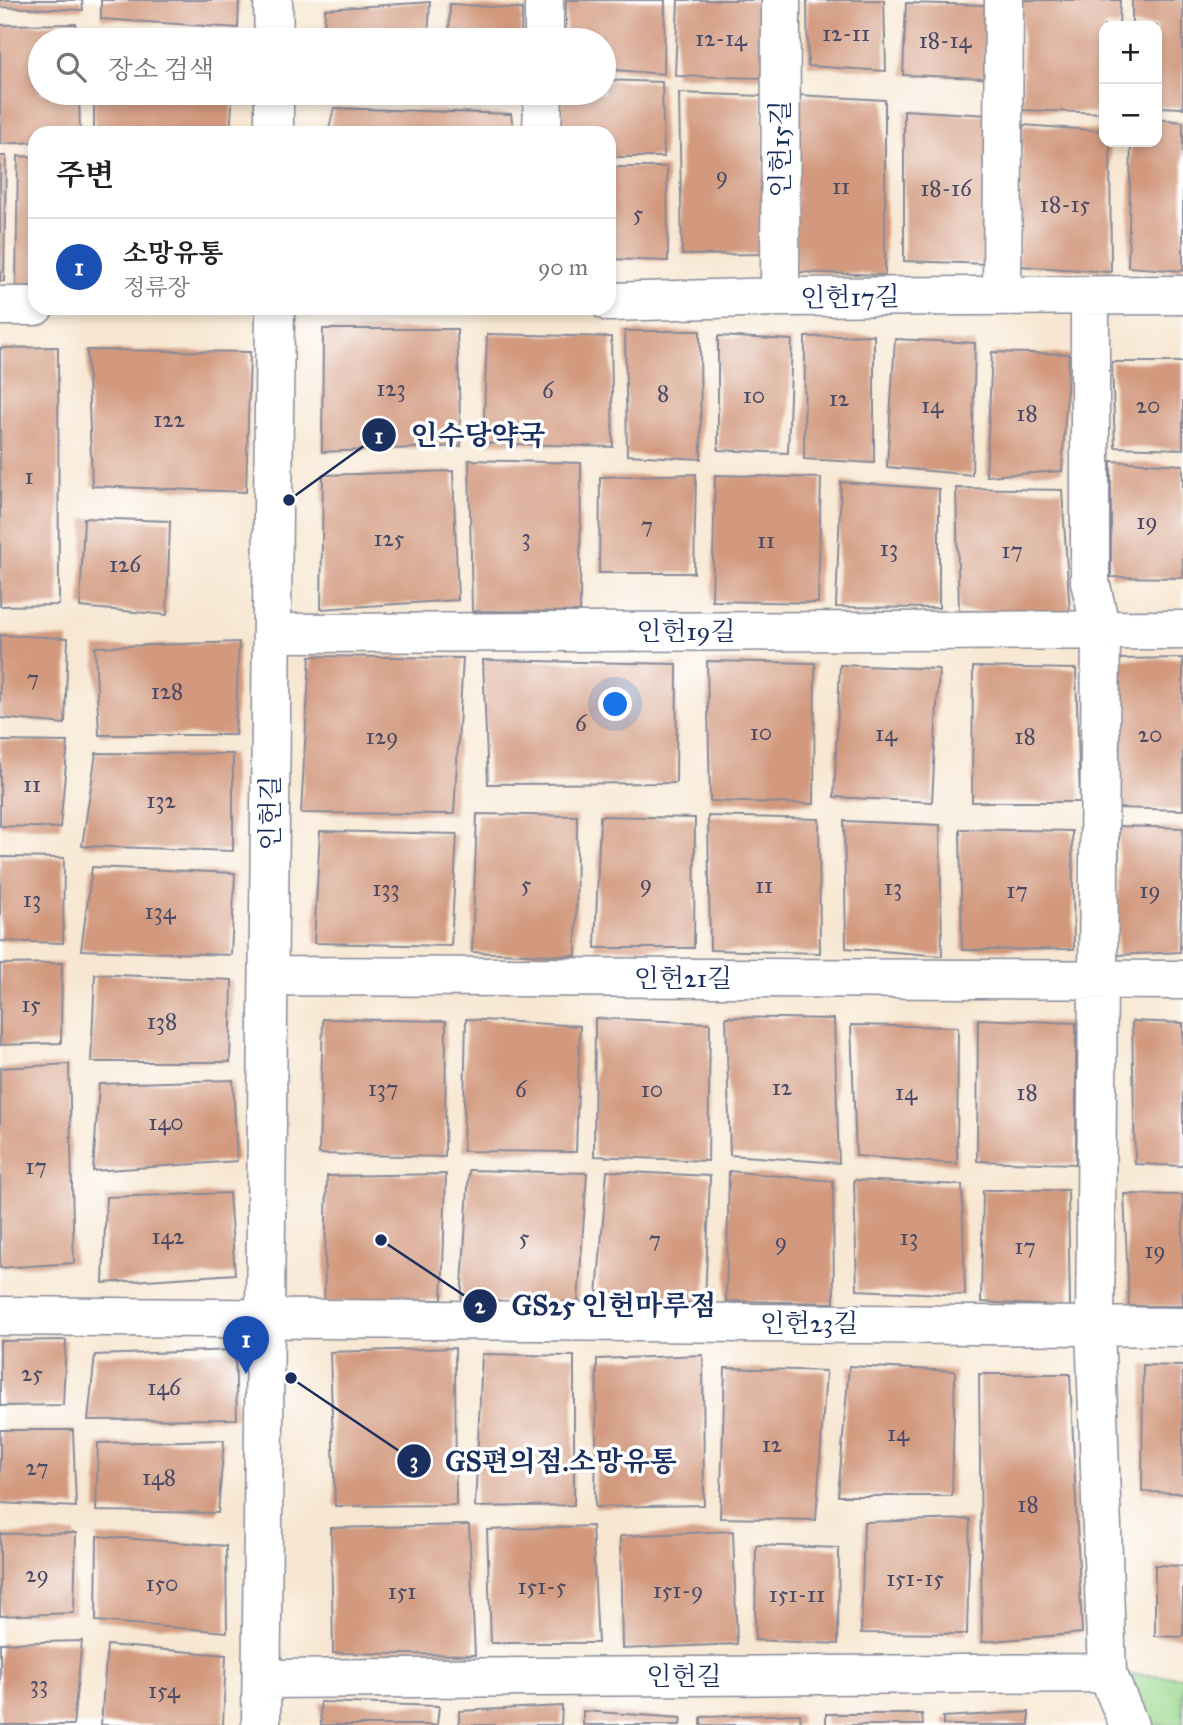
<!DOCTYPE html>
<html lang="ko">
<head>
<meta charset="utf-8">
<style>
	:root { --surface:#fff; --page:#f6f6f6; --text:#202124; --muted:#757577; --line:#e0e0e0; --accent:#0b8043 }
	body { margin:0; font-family:"IM FELL Great Primer","Noto Serif KR",serif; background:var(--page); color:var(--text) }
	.controls { position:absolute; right:21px; top:21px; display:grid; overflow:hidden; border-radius:14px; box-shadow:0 4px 10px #0003 }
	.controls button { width:63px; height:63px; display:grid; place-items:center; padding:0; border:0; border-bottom:2px solid var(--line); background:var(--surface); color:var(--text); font:35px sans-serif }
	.you { position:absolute; left:616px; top:705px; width:24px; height:24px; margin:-18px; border:5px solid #fff; border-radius:50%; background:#1a73e8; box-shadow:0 0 0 10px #1a73e833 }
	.badge { display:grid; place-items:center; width:46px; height:46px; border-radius:50%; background:var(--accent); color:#fff; font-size:23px; font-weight:700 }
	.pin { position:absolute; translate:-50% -58px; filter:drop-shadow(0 2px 4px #0008) }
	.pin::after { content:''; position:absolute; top:37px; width:24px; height:21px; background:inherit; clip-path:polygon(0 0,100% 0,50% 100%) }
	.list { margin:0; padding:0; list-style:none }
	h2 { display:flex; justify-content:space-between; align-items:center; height:91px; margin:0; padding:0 28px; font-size:30px }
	h2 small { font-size:23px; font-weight:400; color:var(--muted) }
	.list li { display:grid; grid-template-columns:46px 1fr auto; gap:21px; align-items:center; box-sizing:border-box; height:98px; padding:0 28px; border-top:2px solid var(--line) }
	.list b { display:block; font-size:26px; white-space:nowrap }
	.list p { margin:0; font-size:23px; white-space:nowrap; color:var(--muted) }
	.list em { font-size:23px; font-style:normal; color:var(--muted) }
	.icon { flex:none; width:38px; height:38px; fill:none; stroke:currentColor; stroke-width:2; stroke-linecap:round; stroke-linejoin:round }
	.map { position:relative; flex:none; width:1183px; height:1725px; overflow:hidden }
	.search { position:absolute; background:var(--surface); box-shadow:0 4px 10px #0003; left:28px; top:28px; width:588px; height:77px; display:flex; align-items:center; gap:18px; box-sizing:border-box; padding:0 24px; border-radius:38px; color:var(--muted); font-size:26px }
	.panel { position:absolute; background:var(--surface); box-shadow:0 4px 10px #0003; left:28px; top:126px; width:588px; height:189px; border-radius:21px }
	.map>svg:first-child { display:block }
	.green { fill:#9ad78c; stroke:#5a8375; stroke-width:2 }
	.building { fill:#d2997e }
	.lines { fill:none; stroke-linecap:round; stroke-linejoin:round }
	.minor-casing { stroke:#898b98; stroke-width:41 }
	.minor { stroke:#fff; stroke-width:38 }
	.labels { text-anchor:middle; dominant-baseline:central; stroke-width:7; stroke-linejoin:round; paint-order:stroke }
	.number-label { font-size:23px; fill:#494a66 }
	.street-label { font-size:26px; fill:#1b2f5e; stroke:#fff }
	.leader { fill:none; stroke:#1b2f5e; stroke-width:2.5 }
	.callout-dot { fill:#1b2f5e; stroke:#fff; stroke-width:2.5 }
	.mark-label { font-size:21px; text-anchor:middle; font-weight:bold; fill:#fff }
	.callout-label { font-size:28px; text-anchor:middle; font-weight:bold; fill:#1b2f5e; stroke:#fff; stroke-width:7; stroke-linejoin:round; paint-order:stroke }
</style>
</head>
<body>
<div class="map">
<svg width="1183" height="1725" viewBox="0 0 1183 1725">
	<rect width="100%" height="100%" fill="#fff"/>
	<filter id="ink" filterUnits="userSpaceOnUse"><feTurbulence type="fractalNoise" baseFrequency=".0143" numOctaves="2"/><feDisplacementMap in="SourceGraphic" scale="14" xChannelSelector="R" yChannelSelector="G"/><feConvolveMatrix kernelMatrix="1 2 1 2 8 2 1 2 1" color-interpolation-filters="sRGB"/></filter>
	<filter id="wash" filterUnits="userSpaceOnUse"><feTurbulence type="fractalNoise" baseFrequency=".00686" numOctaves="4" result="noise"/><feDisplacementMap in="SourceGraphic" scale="28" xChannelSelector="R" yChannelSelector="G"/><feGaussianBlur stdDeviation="1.57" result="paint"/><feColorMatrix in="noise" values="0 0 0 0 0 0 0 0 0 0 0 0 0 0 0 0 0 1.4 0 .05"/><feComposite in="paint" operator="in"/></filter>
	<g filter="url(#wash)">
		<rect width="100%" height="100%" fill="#f7e7d2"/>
		<path class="green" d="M1107,1673l76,4v48h-54z"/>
		<g id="blocks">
			<path class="building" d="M0,0h82l1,10 -83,-3z
				M101,0h138l-1,28 -137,-9z
				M566,0h99l-1,74 -60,-5v-29h-38z
				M678,0h88l-2,78 -89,-2z
				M807,0h77l2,71 -78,-5z
				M1022,0h98l-1,26h-15v87l-81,-3z
				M1132,0h51v108l-26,-1v-81h-25z
				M430,2l-2,38h-104l1,-31z
				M906,3l79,2 -1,73 -81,-3z
				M450,4l72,5 -1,31h-72z
				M76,24v16h-36v53h39l1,40h-45v9l-35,2v-119z
				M93,33l145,4 -1,3h-144z
				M604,80l58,2 2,75h-55v-24h-47v-40h42z
				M94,93h139l-3,40h-136z
				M448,93h72l-1,10 -71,-7z
				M679,93l83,3 4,158 -84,1z
				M798,95l87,5v175l-90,-3z
				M334,108l177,6 3,19h-186z
				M904,110l85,5 -1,149 -84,-3z
				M1157,119l26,3v149l-55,-4 3,-125h26z
				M1023,125l81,6v11h6l1,130 -93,-6z
				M0,156h6l-2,125h-4z
				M18,156l17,1v129l-19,1z
				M609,167h58l1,94 -59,-2z
				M323,329h134l4,117 -139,6z
				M625,331h75l1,128 -74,-4z
				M487,334l124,3 2,110 -130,-4z
				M874,335v128l-70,-4 1,-122z
				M718,336l74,4 -4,113 -70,-3z
				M895,339l80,4 -3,132 -85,-8z
				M58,347l1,258 -59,1v-258z
				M87,350l163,2 -4,140 -154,-6z
				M992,352l77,2 -7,117 -76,5z
				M1112,362h71v87l-68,-2z
				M469,460l112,3 -1,149 -108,-1z
				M1111,461l72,4v113l-72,-1z
				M453,471l5,129 -137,9 2,-134z
				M696,474l-2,99h-95l1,-96z
				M715,475l106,3 -3,125 -106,-2z
				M841,482l98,7v119l-103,-1z
				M956,488l106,2 8,124 -111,-3z
				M84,518l86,3 -3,94 -87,-8z
				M0,635l68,3 -3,86 -65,-6z
				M239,642l-4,93h-136l-4,-88z
				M310,656l153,2 -9,156 -153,-1z
				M1183,658v152l-67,-2 1,-149z
				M483,660l194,4 -1,119 -188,1z
				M707,661l108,2 -1,141 -104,-3z
				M840,665l99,4 -7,133 -98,-5z
				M973,667l103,2 4,133h-108z
				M0,741l68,1 -8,86 -60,-2z
				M96,753l137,1v97l-151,-5z
				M477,814l100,2 -1,140 -104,-4z
				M600,816l95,2 -1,130h-99z
				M708,816l111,3 1,134 -110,-3z
				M844,821l96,4 2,131 -96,-8z
				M1119,826l64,2 -3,124 -63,3z
				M960,829l112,2 2,118 -112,1z
				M320,831l137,3 -6,112 -137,-3z
				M0,857l64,1 -1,85 -63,-2z
				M92,867l143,6 -4,82 -150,-5z
				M62,963l-1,80 -61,2v-81z
				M95,974l137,6 -2,82h-139z
				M726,1017l108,2 5,144 -109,-8z
				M595,1018l115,5 -2,138 -114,-5z
				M323,1019l123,2 -1,136 -126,-3z
				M466,1019l114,7 -4,126 -113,-1z
				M978,1019l98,4v141l-99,-3z
				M1132,1021l51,2v143l-48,-2z
				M851,1025l107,2 -1,137 -101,-8z
				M69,1064l5,199 -74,5v-200z
				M233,1080l4,81 -144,10 6,-87z
				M469,1170l118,3 -9,129 -117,1z
				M607,1171l103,5 -5,126 -109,5z
				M729,1171l104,10 1,122 -108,-2z
				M446,1174l-4,126 -118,3 3,-127z
				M854,1180l108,5 3,110 -108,-5z
				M983,1190h85l2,117 -89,-5z
				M229,1193l6,81 -132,9 3,-86z
				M1124,1194l59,1v111h-54z
				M66,1340l-3,65 -63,1v-65z
				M455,1348l1,157 -121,1 -5,-154z
				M235,1350l2,69 -149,1 7,-65z
				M482,1354l92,2v149l-99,2z
				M703,1355l1,150 -109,2 2,-148z
				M1143,1365l40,1v127l-41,-1z
				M849,1366l106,5 -3,125h-114z
				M725,1368l101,3 -10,149 -96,-2z
				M979,1374h91l12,259 -100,9z
				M0,1430h73l3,77 -76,-4z
				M224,1440l-6,73 -122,-2 2,-68z
				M970,1519l-3,115 -106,-1 3,-111z
				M469,1525l6,130 -142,-2 -2,-125z
				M592,1526l6,117h-107l-4,-113z
				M733,1531l4,113 -115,5 -2,-113z
				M76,1533l-2,80 -74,3v-82z
				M97,1536l129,10 1,86 -131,-11z
				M756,1545l83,3 -1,96 -83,-4z
				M1155,1565l28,1v71l-28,-1z
				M82,1641l-9,84h-73v-82z
				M107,1645l119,10 -3,70h-122z
				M320,1702l119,4 -2,19h-116z
				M562,1706l-1,19h-102v-14z
				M583,1711l98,7 -1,7h-97z
				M1029,1712v13h-86v-8z
				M800,1714l1,11h-100v-8z
				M826,1714h96l1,11h-97z"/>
		</g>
	</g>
	<g filter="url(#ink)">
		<use href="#blocks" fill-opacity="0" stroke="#898b98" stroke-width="2"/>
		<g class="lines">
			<defs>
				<path id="minor" d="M273,0l1,40
					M544,40v-40
					M274,93v40
					M542,133l1,-40
					M1002,295l2,-295
					M780,297l1,-297
					M609,302l171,-5 403,-2
					M0,306h35
					M272,633l911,-3
					M269,976l914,4
					M0,1316l1183,11
					M1107,1673l22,52
					M262,1679l845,-6 -12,-347 6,-697 -11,-47v-286
					M261,1725l14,-1417"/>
			</defs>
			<use href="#minor" class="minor-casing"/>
			<use href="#minor" class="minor"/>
		</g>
	</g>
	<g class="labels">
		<g class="number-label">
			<text x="846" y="33">12-11</text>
			<text x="721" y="38">12-14</text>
			<text x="945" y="40">18-14</text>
			<text x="722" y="175">9</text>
			<text x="841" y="186">11</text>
			<text x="946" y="188">18-16</text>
			<text x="1065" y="204">18-15</text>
			<text x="638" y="213">5</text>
			<text x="391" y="388">123</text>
			<text x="548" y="390">6</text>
			<text x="663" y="393">8</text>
			<text x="754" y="395">10</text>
			<text x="839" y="398">12</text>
			<text x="932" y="405">14</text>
			<text x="1148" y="405">20</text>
			<text x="1027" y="413">18</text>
			<text x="169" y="419">122</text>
			<text x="29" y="476">1</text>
			<text x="1147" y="521">19</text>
			<text x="647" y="525">7</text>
			<text x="526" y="537">3</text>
			<text x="389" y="538">125</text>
			<text x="766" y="540">11</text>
			<text x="889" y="548">13</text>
			<text x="1012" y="550">17</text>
			<text x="125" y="564">126</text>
			<text x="33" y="678">7</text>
			<text x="167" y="691">128</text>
			<text x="581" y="723">6</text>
			<text x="761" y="732">10</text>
			<text x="886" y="733">14</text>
			<text x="1150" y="734">20</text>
			<text x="382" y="736">129</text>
			<text x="1025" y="736">18</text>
			<text x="32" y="784">11</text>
			<text x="161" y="800">132</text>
			<text x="646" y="883">9</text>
			<text x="526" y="884">5</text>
			<text x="764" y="885">11</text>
			<text x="893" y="887">13</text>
			<text x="386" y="888">133</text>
			<text x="1017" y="890">17</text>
			<text x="1150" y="890">19</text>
			<text x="32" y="899">13</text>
			<text x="160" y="911">134</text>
			<text x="31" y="1004">15</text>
			<text x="162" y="1021">138</text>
			<text x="782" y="1087">12</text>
			<text x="383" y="1088">137</text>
			<text x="521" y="1089">6</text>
			<text x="652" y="1089">10</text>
			<text x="906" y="1092">14</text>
			<text x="1027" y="1092">18</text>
			<text x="166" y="1122">140</text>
			<text x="36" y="1166">17</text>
			<text x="168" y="1236">142</text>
			<text x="524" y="1237">5</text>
			<text x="909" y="1237">13</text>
			<text x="655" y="1239">7</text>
			<text x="781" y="1241">9</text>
			<text x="1025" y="1246">17</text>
			<text x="1155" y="1250">19</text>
			<text x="32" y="1373">25</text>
			<text x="164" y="1387">146</text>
			<text x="898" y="1433">14</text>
			<text x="772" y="1444">12</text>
			<text x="37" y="1467">27</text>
			<text x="159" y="1477">148</text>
			<text x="1028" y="1504">18</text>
			<text x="37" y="1574">29</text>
			<text x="915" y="1578">151-15</text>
			<text x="162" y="1583">150</text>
			<text x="542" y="1586">151-5</text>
			<text x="678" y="1590">151-9</text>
			<text x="402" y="1591">151</text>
			<text x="797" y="1594">151-11</text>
			<text x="39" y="1684">33</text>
			<text x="164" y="1690">154</text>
		</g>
		<g class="street-label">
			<text transform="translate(780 149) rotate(-90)">인헌15길</text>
			<text transform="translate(850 297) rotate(-1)">인헌17길</text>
			<text x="686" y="631">인헌19길</text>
			<text transform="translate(270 813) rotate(-90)">인헌길</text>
			<text x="683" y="978">인헌21길</text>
			<text x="809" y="1323">인헌23길</text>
			<text x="684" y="1676">인헌길</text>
		</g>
	</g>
	<path class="leader" d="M289 500L379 435M381 1240L480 1306M291 1378L414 1461"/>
	<g class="callout-dot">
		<circle cx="289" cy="500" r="7"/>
		<circle cx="381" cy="1240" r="7"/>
		<circle cx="291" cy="1378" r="7"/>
		<circle cx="379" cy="435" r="18"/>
		<circle cx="480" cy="1306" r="18"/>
		<circle cx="414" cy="1461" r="18"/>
	</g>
	<g class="mark-label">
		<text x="379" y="443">1</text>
		<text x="480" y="1313">2</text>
		<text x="414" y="1468">3</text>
	</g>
	<g class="callout-label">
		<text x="478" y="445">인수당약국</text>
		<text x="614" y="1315">GS25 인헌마루점</text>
		<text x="561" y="1471">GS편의점.소망유통</text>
	</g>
</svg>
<div class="controls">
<button>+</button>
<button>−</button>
</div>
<div class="you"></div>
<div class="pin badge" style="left:246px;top:1374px;background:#1a4fb4">1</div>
<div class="search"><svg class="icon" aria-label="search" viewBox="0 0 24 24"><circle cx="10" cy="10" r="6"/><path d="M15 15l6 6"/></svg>장소 검색</div>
<section class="panel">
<h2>주변<small></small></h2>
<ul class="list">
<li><span class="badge" style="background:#1a4fb4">1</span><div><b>소망유통</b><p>정류장</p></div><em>90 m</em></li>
</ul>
</section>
</div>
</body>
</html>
